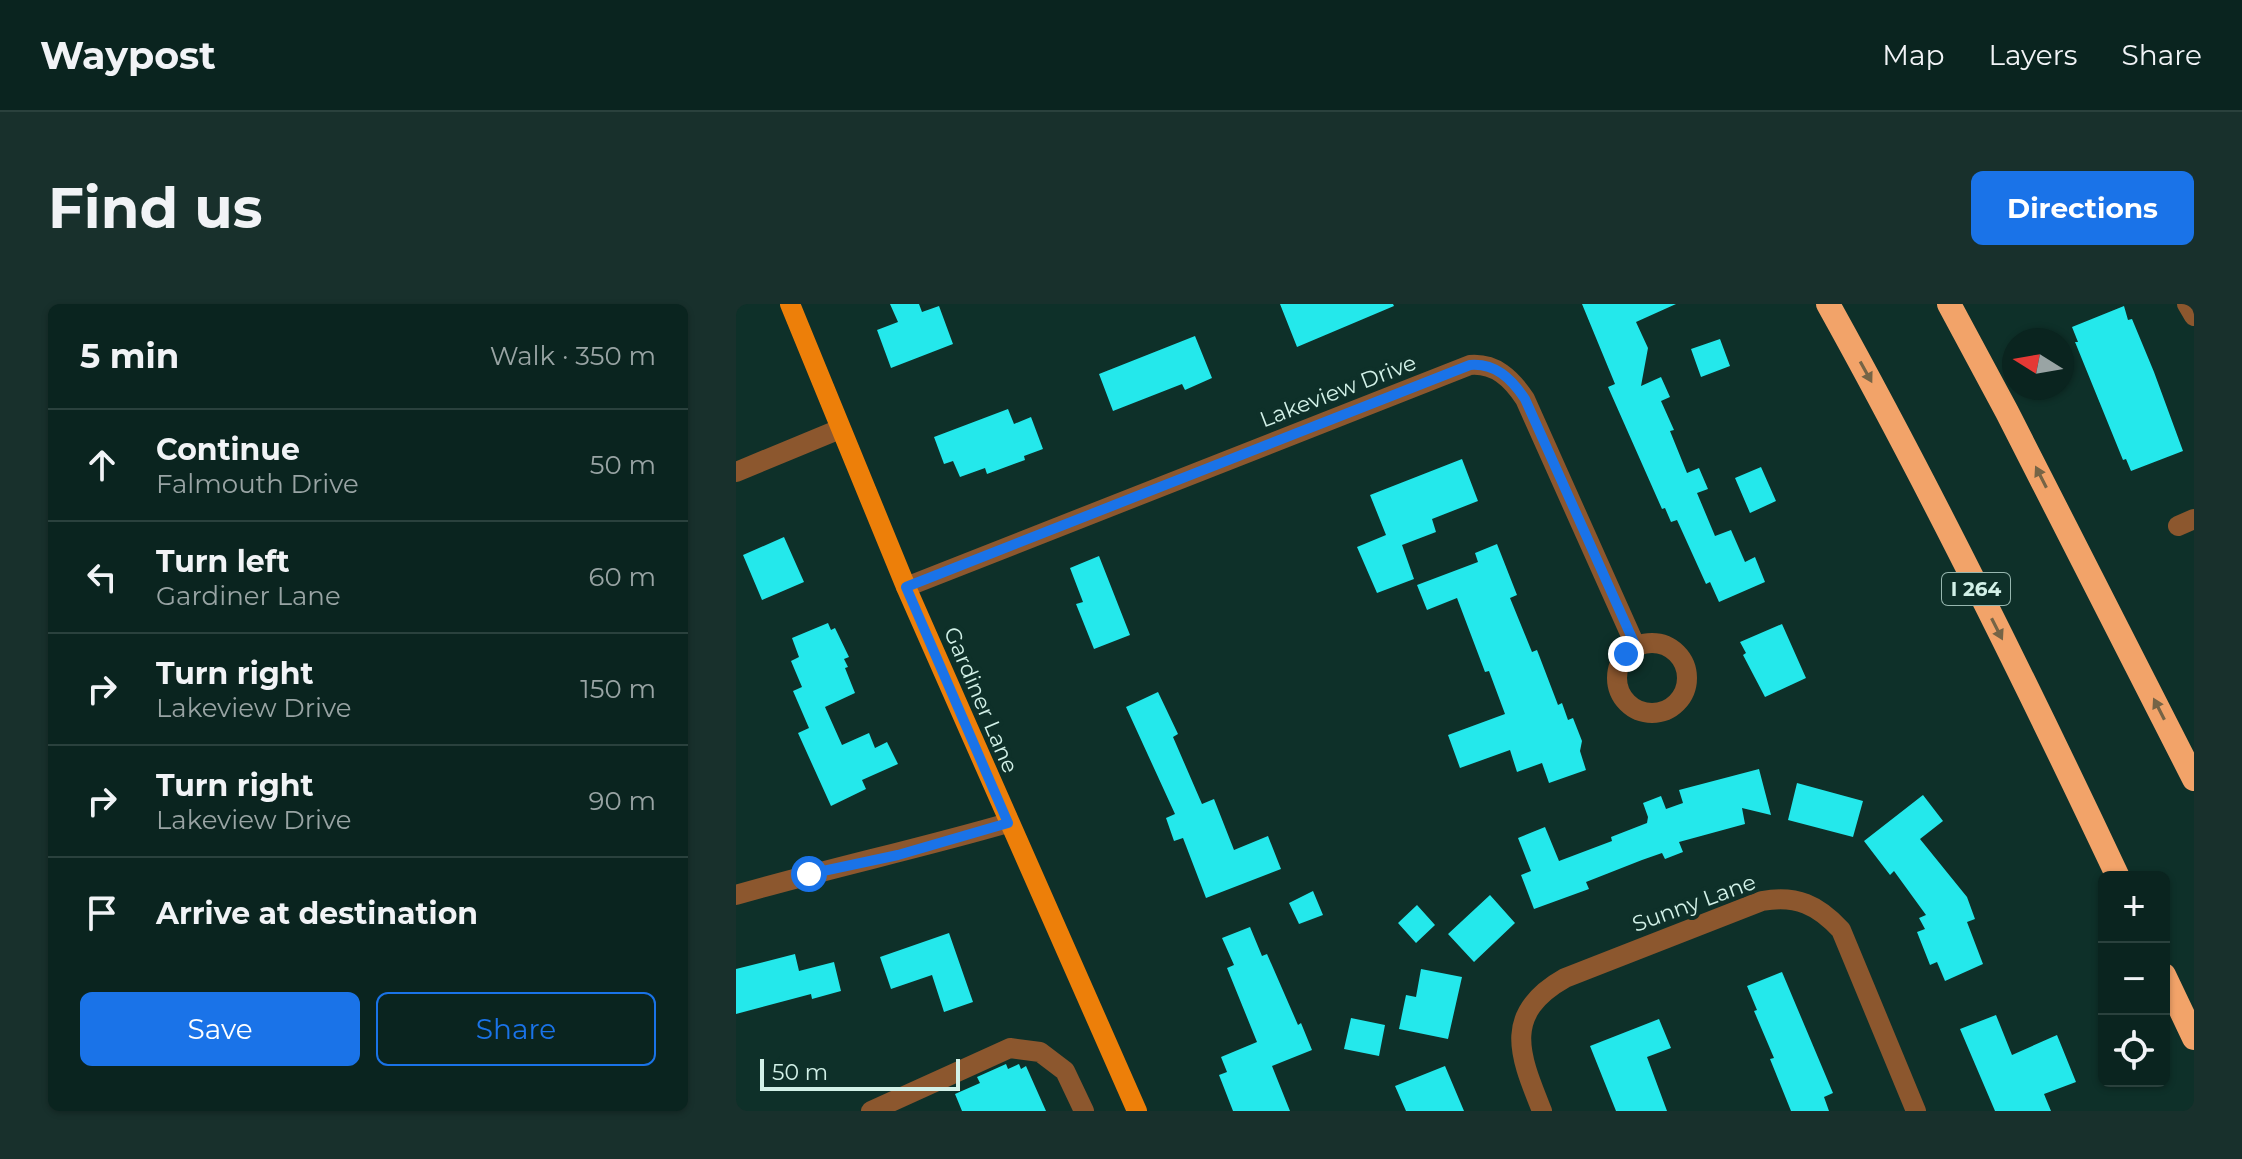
<!DOCTYPE html>
<html lang="en">
<head>
<meta charset="utf-8">
<style>
	:root { --surface:#0a241f; --page:#18302c; --text:#f1f3f6; --muted:#99a4a4; --line:#2a413d; --accent:#1a73e8 }
	body { margin:0; font-family:Montserrat,sans-serif; background:var(--page); color:var(--text) }
	.controls { position:absolute; right:24px; bottom:24px; display:grid; overflow:hidden; border-radius:12px; box-shadow:0 2px 6px #0004 }
	.controls button { width:72px; height:72px; display:grid; place-items:center; padding:0; border:0; border-bottom:2px solid var(--line); background:var(--surface); color:var(--text); font:40px sans-serif }
	.compass { position:absolute; left:1266px; top:24px; width:72px; height:72px; border-radius:50%; background:var(--surface); box-shadow:0 2px 6px #0004; rotate:281deg }
	.scale { position:absolute; left:24px; bottom:20px; width:200px; box-sizing:border-box; padding-left:8px; border:4px solid #d2f1e8; border-top:0; font-size:22px; line-height:28px; white-space:nowrap; color:#d2f1e8; -webkit-text-stroke:6px #0e3029; paint-order:stroke }
	.stop { position:absolute; width:24px; height:24px; margin:-18px; border:6px solid #1a73e8; border-radius:50%; background:#fff }
	.stop.end { background:#1a73e8; border-color:#fff; box-shadow:0 2px 8px #0008 }
	.list { margin:0; padding:0; list-style:none }
	h2 { display:flex; justify-content:space-between; align-items:center; height:104px; margin:0; padding:0 32px; font-size:34px }
	h2 small { font-size:26px; font-weight:400; color:var(--muted) }
	.list li { display:grid; grid-template-columns:52px 1fr auto; gap:24px; align-items:center; box-sizing:border-box; height:112px; padding:0 32px; border-top:2px solid var(--line) }
	.list b { display:block; font-size:30px; white-space:nowrap }
	.list p { margin:0; font-size:26px; white-space:nowrap; color:var(--muted) }
	.list em { font-size:26px; font-style:normal; color:var(--muted) }
	.actions { display:flex; gap:16px; padding:24px 32px }
	.actions a { flex:1; padding:18px 0; border:2px solid var(--accent); border-radius:12px; text-align:center; font-size:28px; color:var(--accent) }
	.actions .main { background:var(--accent); color:#fff }
	.icon { flex:none; width:44px; height:44px; fill:none; stroke:currentColor; stroke-width:2; stroke-linecap:round; stroke-linejoin:round }
	.map { position:relative; flex:none; width:1458px; height:807px; overflow:hidden; border-radius:12px }
	header { display:flex; align-items:center; gap:48px; box-sizing:border-box; height:112px; padding:0 40px; background:var(--surface); border-bottom:2px solid var(--line) }
	header strong { font-size:38px }
	nav { display:flex; gap:44px; margin-inline-start:auto; font-size:28px }
	.intro { display:flex; align-items:center; justify-content:space-between; box-sizing:border-box; height:192px; padding:0 48px }
	h1 { margin:0; font-size:56px }
	.button { padding:20px 36px; border-radius:12px; background:var(--accent); color:#fff; font-size:28px; font-weight:700 }
	main { display:flex; gap:48px; padding:0 48px }
	aside { flex:1; background:var(--surface); border-radius:12px; box-shadow:0 2px 6px #0004 }
	.map>svg:first-child { display:block }
	.building { fill:#24e8eb }
	.lines { fill:none; stroke-linecap:round; stroke-linejoin:round }
	.minor { stroke:#8c572e; stroke-width:20 }
	.major { stroke:#ed7f09; stroke-width:20 }
	.highway { stroke:#f2a369; stroke-width:24 }
	.oneway { fill:#756446 }
	.route { stroke:#1a73e8; stroke-width:10 }
	.labels { text-anchor:middle; dominant-baseline:central; stroke-width:8; stroke-linejoin:round; paint-order:stroke }
	.shield { fill:#0e3029; stroke:#97b7af; stroke-width:2 }
	.shield-label { font-size:20px; font-weight:bold; fill:#d2f1e8 }
	.street-label { font-size:22px; fill:#d2f1e8; stroke:#0e3029 }
</style>
</head>
<body>
<header>
<strong>Waypost</strong>
<nav><a>Map</a><a>Layers</a><a>Share</a></nav>
</header>
<div class="intro"><h1>Find us</h1><a class="button">Directions</a></div>
<main>
<aside>
<h2>5 min<small>Walk · 350 m</small></h2>
<ul class="list">
<li><svg class="icon" aria-label="ahead" viewBox="0 0 24 24"><path d="M12 20V5M6 11l6-6 6 6"/></svg><div><b>Continue</b><p>Falmouth Drive</p></div><em>50 m</em></li>
<li><svg class="icon" aria-label="left" viewBox="0 0 24 24"><path d="M17 20v-9H6M10 6l-5 5 5 5"/></svg><div><b>Turn left</b><p>Gardiner Lane</p></div><em>60 m</em></li>
<li><svg class="icon" aria-label="right" viewBox="0 0 24 24"><path d="M7 20v-9h11M14 6l5 5-5 5"/></svg><div><b>Turn right</b><p>Lakeview Drive</p></div><em>150 m</em></li>
<li><svg class="icon" aria-label="right" viewBox="0 0 24 24"><path d="M7 20v-9h11M14 6l5 5-5 5"/></svg><div><b>Turn right</b><p>Lakeview Drive</p></div><em>90 m</em></li>
<li><svg class="icon" aria-label="arrive" viewBox="0 0 24 24"><path d="M6 21V4h12l-3 4 3 4H6"/></svg><div><b>Arrive at destination</b></div></li>
</ul>
<div class="actions"><a class="main">Save</a><a>Share</a></div>
</aside>
<div class="map">
<svg width="1458" height="807" viewBox="0 0 1458 807">
	<rect width="100%" height="100%" fill="#0e3029"/>
	<path class="building" d="M154,0h29l3,8 17,-6 14,38 -62,24 -14,-38 21,-8z
		M544,0h113l1,2 -97,41z
		M846,0h94l-40,18 12,26 -7,38 20,-9 9,20 -9,4 13,29 -4,1 17,42 12,-5 9,21 -11,4 18,43 16,-6 14,32 10,-5 10,25 -46,20 -9,-20 -4,2 -29,-64 -6,2 -6,-14 -3,1 -54,-122 7,-3z
		M1388,2l4,14 4,-1 22,53 29,79 -52,20 -5,-12 -3,1 -48,-118h3l-6,-15z
		M459,32l17,42 -27,12 -3,-6 -69,27 -14,-37z
		M984,35l10,27 -29,11 -10,-28z
		M272,105l6,15 17,-7 12,32 -19,7 1,4 -38,14 -2,-6 -25,9 -7,-16 -9,3 -10,-27z
		M726,155l16,42 -46,18 4,13 -34,13 12,34 -37,14 -20,-46 29,-12 -16,-40z
		M1025,163l15,34 -26,12 -15,-35z
		M48,233l20,45 -42,18 -19,-45z
		M761,240l20,51 -7,3 22,54 5,-2 21,55 4,-2 6,17 5,-2 9,23 -2,10 6,19 -37,13 -7,-20 -25,9 -7,-22 -50,18 -12,-33 57,-21 -16,-43 -4,1 -28,-74 -30,12 -10,-25 61,-23 -3,-9z
		M363,252l31,79 -36,14 -18,-45 7,-2 -13,-34z
		M92,319l3,7 4,-2 14,29 -5,2 4,8 -3,1 10,25 -30,14 17,38 27,-12 6,15 12,-6 11,22 -36,16 4,9 -35,17 -33,-73 11,-5 -16,-37 9,-4 -11,-26 8,-4 -7,-19z
		M1046,320l24,54 -41,19 -22,-42 3,-2 -6,-11z
		M422,388l20,42 -5,3 29,67 12,-5 20,51 34,-14 13,33 -75,29 -23,-60 -9,3 -8,-23 9,-4 -49,-107z
		M1023,465l12,46 -29,-7 3,16 -66,18 4,10 -18,7 -3,-6 -20,7 -56,22 3,7 -55,20 -13,-34 10,-4 -13,-33 27,-11 14,34 53,-20 -1,-4 36,-14 1,-6 -5,-14 18,-7 5,13 17,-6 -4,-13z
		M1061,479l66,18 -10,36 -65,-17z
		M1187,491l20,26 -23,18 47,58 8,22 -8,3 16,42 -38,17 -8,-19 -7,3 -13,-33 8,-3 -6,-11 7,-3 -32,-44 -4,4 -26,-34z
		M577,587l10,24 -24,9 -10,-21z
		M754,591l25,28 -41,39 -26,-28z
		M681,601l18,20 -19,18 -18,-20z
		M514,623l12,29 5,-2 31,71 3,-2 11,27 -40,16 18,45h-57l-14,-36 8,-3 -6,-15 36,-15 -30,-74 7,-3 -12,-27z
		M213,629l24,69 -29,10 -12,-37 -41,14 -11,-32z
		M59,650l4,17 35,-9 7,29 -29,8 -1,-5 -75,20v-45z
		M685,665l41,8 -14,62 -49,-10 7,-34 10,2z
		M1046,668l51,121 -9,4 5,14h-38l-21,-52 4,-1 -20,-47 3,-1 -10,-24z
		M1260,711l16,40 45,-20 19,47 -32,12 7,17h-56l-35,-82z
		M615,714l34,7 -6,31 -35,-7z
		M923,715l12,29 -24,9 20,54h-51l-26,-65z
		M270,760l2,5 11,-5 2,5 5,-3 20,45h-84l-7,-17 25,-11 -3,-6z
		M709,762l19,45h-58l-11,-25z"/>
	<g class="lines">
		<path class="minor" d="M1451,0l7,12
			M0,168l104,-43
			M1442,222l16,-7
			M170,283l564,-222c25,-2 41,13 55,34l111,248
			M881 374a35 35 0 1 1 70 0a35 35 0 1 1-70 0Z
			M0,591c90,-26 182,-46 272,-72
			M135,807l139,-63 30,4 25,19 19,40
			M806,807c-22,-55 -41,-97 23,-133l197,-77c35,-6 56,4 79,29l75,181"/>
		<path class="major" d="M54,0l116,283 231,524"/>
		<path class="highway" d="M1092,0c104,187 199,380 290,573
			M1213,0l58,108 187,367
			M1428,671l30,63"/>
	</g>
	<defs><path id="oneway-solid" d="M-6-.8H1V-3.2L6.5 0L1 3.2V.8H-6Z" transform="scale(2)"/></defs>
	<g class="oneway">
		<use href="#oneway-solid" transform="translate(1130 68) rotate(61)"/>
		<use href="#oneway-solid" transform="translate(1305 173) rotate(-117)"/>
		<use href="#oneway-solid" transform="translate(1261 325) rotate(63)"/>
		<use href="#oneway-solid" transform="translate(1423 405) rotate(-117)"/>
	</g>
	<g class="lines">
		<path class="route" d="M73,570l89,-19 110,-32 -102,-236 564,-222c25,-2 41,13 55,34l111,248 -10,7"/>
	</g>
	<g class="labels">
		<rect class="shield" x="1206" y="269" width="68" height="32" rx="6"/>
		<g class="shield-label">
			<text x="1240" y="285">I 264</text>
		</g>
		<g class="street-label">
			<text transform="translate(602 87) rotate(-21)">Lakeview Drive</text>
			<text transform="translate(245 396) rotate(67)">Gardiner Lane</text>
			<text transform="translate(958 599) rotate(-20)">Sunny Lane</text>
		</g>
	</g>
</svg>
<div class="controls">
<button>+</button>
<button>−</button>
<button><svg class="icon" aria-label="locate" viewBox="0 0 24 24"><circle cx="12" cy="12" r="6"/><path d="M12 2v4M12 18v4M2 12h4M18 12h4"/></svg></button>
</div>
<svg class="compass" viewBox="-18 -18 36 36"><path d="M0-13l5 13h-10z" fill="#e53935"/><path d="M0 13l5-13h-10z" fill="#99a4a4"/></svg>
<div class="scale">50 m</div>
<div class="stop" style="left:73px;top:570px"></div>
<div class="stop end" style="left:890px;top:350px"></div>
</div>
</main>
</body>
</html>
